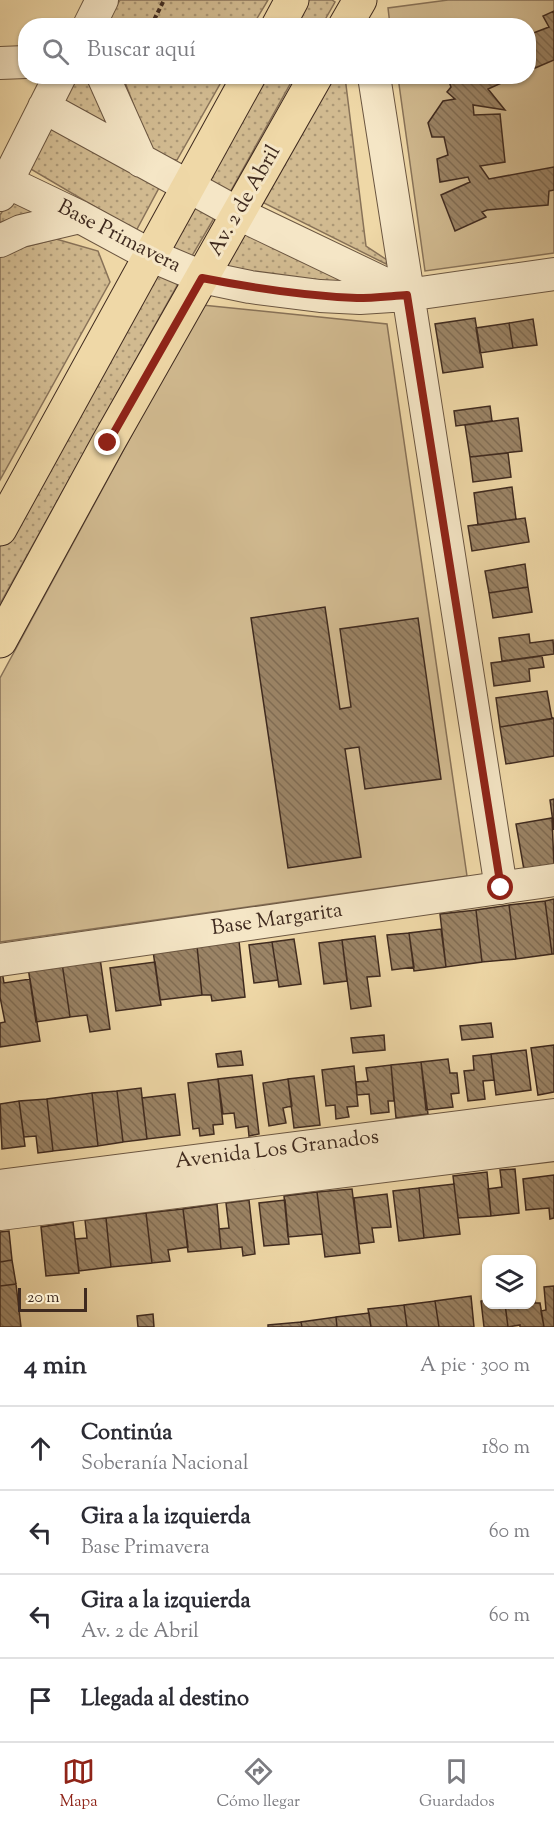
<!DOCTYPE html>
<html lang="es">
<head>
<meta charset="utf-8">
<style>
	:root { --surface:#fff; --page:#f7f7f7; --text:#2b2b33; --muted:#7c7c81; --line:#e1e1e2; --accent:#8f2418 }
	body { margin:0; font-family:"Sorts Mill Goudy",serif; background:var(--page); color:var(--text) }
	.controls { position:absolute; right:18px; bottom:18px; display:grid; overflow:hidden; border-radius:12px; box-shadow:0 2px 4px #0004 }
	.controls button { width:54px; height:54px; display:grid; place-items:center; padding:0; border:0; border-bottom:2px solid var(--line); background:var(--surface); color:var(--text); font:30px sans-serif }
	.scale { position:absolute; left:18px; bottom:15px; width:69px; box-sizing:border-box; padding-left:6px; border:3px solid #3f2a1f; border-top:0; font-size:16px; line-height:21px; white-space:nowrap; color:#3f2a1f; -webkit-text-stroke:4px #f5e6c6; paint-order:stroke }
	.stop { position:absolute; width:18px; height:18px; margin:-14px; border:4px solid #8f2418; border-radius:50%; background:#fff }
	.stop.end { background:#8f2418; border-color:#fff; box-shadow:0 2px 6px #0008 }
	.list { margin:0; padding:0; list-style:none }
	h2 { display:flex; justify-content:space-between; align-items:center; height:78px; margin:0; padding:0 24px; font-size:26px }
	h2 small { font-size:20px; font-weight:400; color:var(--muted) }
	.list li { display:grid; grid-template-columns:39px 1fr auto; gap:18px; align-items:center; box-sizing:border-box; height:84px; padding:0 24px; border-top:2px solid var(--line) }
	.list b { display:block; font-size:22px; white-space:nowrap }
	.list p { margin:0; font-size:20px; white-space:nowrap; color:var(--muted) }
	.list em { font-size:20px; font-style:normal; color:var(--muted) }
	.icon { flex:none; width:33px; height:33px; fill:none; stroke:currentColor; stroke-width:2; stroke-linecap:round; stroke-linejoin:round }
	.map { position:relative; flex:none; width:554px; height:1327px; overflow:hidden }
	.search { position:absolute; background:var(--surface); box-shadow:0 2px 4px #0004; left:18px; right:18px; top:18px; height:66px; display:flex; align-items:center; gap:15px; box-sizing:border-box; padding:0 21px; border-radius:24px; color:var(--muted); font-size:22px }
	.sheet { height:414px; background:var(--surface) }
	nav { display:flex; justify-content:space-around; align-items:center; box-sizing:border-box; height:84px; border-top:2px solid var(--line); background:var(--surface); font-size:16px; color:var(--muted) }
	nav a { display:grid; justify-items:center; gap:3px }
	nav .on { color:var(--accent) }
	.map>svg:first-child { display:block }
	.grass { fill:url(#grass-dots); stroke:#887258; stroke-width:1.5 }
	.green { fill:#d1ba90; stroke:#887258; stroke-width:1.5 }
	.building { fill:url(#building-back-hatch); stroke:#3f2a1f; stroke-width:1.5 }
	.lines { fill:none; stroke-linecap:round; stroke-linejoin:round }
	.minor-casing { stroke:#6b5641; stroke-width:34 }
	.major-casing { stroke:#3f2a1f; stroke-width:35 }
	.path { stroke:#3f2a1f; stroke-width:4; stroke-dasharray:4.5 3; stroke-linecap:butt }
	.minor { stroke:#f5e6c6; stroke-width:32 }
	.major { stroke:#efd8a7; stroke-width:33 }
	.route { stroke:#8f2418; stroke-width:8 }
	.labels { text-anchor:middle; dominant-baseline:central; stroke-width:6; stroke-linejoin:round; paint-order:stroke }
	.street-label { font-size:21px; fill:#3f2a1f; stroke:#f5e6c6 }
</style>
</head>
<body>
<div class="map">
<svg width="554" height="1327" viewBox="0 0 554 1327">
	<defs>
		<pattern id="grass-dots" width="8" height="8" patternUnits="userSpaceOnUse" patternTransform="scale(1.5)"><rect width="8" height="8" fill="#d1ba90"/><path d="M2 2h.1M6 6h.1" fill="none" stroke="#ab9775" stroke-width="1.8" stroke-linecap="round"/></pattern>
		<pattern id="building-back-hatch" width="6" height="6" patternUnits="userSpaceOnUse" patternTransform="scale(1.5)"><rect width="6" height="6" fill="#9b8466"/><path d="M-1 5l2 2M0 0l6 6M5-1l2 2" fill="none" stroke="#806c53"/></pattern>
	</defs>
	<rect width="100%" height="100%" fill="#efd8a7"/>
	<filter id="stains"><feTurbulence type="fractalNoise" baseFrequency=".00333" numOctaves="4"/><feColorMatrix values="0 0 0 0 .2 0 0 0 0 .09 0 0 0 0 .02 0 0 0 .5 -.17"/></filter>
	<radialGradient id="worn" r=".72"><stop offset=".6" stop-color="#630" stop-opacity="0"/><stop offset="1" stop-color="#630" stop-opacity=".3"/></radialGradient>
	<path class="grass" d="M120,0h148l-15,25 -143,1 2,-13z
		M304,0h28l3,2 -13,23 -32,1z
		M77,77h15l23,51 -51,-28z
		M123,77h101l-47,83 -14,-2 -13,-10z
		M261,77h33l-66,119 -26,-14z
		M325,77h20l21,169 21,14 -1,4 -126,-63z
		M54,124l106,62 -24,45 -107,-63z
		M13,195l29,15 -42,12v-7z
		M192,202l25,11 -28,48 -23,-9z
		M243,227l117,54 -42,2 -101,-11z
		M56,239l42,12 12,31 -110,198v-223l5,-5z
		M154,272l25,10 -179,322v-57z"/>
	<path class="green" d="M448,0h106v253l-129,18 -27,-194 130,-1v-50l-138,-1 -2,-17z
		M202,305l185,19 80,552 -467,66v-264z"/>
	<path class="building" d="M554,11v49l-26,11v-36l21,-8 -6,-11z
		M447,76h70l-29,13 17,21 -32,-5 1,10 26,-1 5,48 -25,4 9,13 65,-12v23l-5,1 -1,14 -61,5 -5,2 4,5 -31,14 -14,-36 29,-13 -2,-5 -28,5 -3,-23 11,-4 -4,-18h-12l-4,-14 15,-22 12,-2 -8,-7 4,-5z
		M475,318l8,49 -40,6 -8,-49z
		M533,319l4,26 -24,3 -4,-25z
		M509,323l4,25 -33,5 -4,-25z
		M490,406l2,15 -36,5 -2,-15z
		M518,418l4,33 -52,6 -5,-32z
		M508,453l3,24 -38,5 -3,-25z
		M512,487l4,32 -38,6 -4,-32z
		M525,518l4,24 -57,9 -4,-25z
		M525,564l3,23 -39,6 -4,-22z
		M528,587l4,25 -39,6 -4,-25z
		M325,607l15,102 11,-2 -11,-78 78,-11 23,161 -76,10 -6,-42 -14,2 16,108 -73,11 -37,-250z
		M529,634l1,9 23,-3 1,14 -52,7 -3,-23z
		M542,656l2,11 -15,2 1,12 -36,5 -3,-23z
		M547,691l5,28 -52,8 -4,-29z
		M554,718v38l-48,8 -6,-37z
		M554,799v31l-4,-30z
		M552,818l2,47 -30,5 -8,-46z
		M554,899v55h-2l-7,-53z
		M545,901l7,53 -36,5 -7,-54z
		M509,905l7,54 -34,3 -6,-52z
		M476,910l6,52 -36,5 -6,-53z
		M441,929l5,38 -32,4 -5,-38z
		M409,933l5,34 -22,3 -5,-35z
		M375,936l5,40 -13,1 4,29 -20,3 -9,-69z
		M294,939l7,45 -22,3 -7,-45z
		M342,940l5,41 -23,3 -5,-41z
		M239,941l6,56 -33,4 -1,-6h-9l-5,-49z
		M272,942l6,38 -24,3 -5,-38z
		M197,946l5,49 -42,5 -7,-49z
		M100,958l10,71 -20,3 -3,-17 -17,2 -8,-54z
		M155,962l6,43 -45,6 -6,-43z
		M62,963l8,54 -34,5 -8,-55z
		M0,971h2l2,12 26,-4 10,62 -40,6v-24l5,-1 -5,-25z
		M491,1023l2,14 -31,3 -2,-14z
		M384,1035l1,15 -32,3 -2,-15z
		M554,1045v47l-16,3 -7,-47z
		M526,1050l5,40 -35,5 -5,-41z
		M241,1051l2,14 -25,2 -2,-13z
		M491,1054l3,26 -11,1 2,18 -17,2 -4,-30 10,-1 -1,-14z
		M448,1059l2,14h7l2,20 -8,1 2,13 -27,3 -5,-48z
		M421,1062l7,52 -32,4 -5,-53z
		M391,1065l3,36h-6l1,11 -18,2 -2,-20 -12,1 -1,-13 12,-1 -2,-13z
		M354,1066l4,40 -11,1 2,10 -13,2 -1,-14 -9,1 -4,-36z
		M252,1075l7,59 -10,2 -1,-10 -12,2 -2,-15 -11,1 -5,-35z
		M314,1076l6,49 -26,3 -6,-49z
		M218,1079l5,45 -10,1 1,9 -14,2 -1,-8 -6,1 -5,-46z
		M288,1079l4,27 -9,2 3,15 -17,3 -6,-43z
		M141,1088l6,51 -24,3 -6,-51z
		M117,1091l6,51 -25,4 -6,-53z
		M92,1093l6,53 -45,5 -6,-52z
		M175,1094l5,41 -33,4 -5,-41z
		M47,1099l6,52 -15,2 -2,-17 -12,1 -5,-36z
		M19,1101l6,45 -23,3 -2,-45z
		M515,1169l4,44 -28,3 -3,-27 14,-2 -2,-17z
		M487,1172l4,44 -33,2 -5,-42z
		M554,1175v43l-4,1 -1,-11 -23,2 -3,-31z
		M454,1184l6,50 -36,4 -5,-50z
		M419,1188l5,50 -25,3 -6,-50z
		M352,1189l8,64 -35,4 -8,-65z
		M317,1192l5,42 -34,3 -4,-41z
		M387,1194l4,33 -19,1 2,14 -15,2 -5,-46z
		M249,1200l6,54 -12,2 -1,-9 -21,2 -2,-20 10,-1 -3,-25z
		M285,1200l4,44 -25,2 -5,-43z
		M217,1204l4,45 -33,3 -5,-43z
		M183,1209l5,38 -20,3 2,11 -18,2 -6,-50z
		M146,1213l6,50 -41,4 -5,-49z
		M106,1218l5,49 -32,4 -4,-32 12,-1 -2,-18z
		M73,1222l6,51 -33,3 -5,-49z
		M9,1231l3,29 -12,2v-30z
		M12,1260l4,24 -16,2v-24z
		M16,1284l5,43h-21v-41z
		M532,1284l3,19h5l4,24h-24v-2l-12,2 -3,-23h27z
		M554,1286v41h-10l-3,-16 5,-1 -2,-23z
		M471,1296l3,31h-35l-4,-26z
		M486,1300v4h19l3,23h-24l-3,-26z
		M435,1301l4,26h-32l-3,-22z
		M404,1305l3,22h-36l-3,-18z
		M369,1313l2,14h-34l-1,-10z
		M153,1314l1,13h-16l-1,-11z
		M336,1317l1,10h-35l-1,-5z
		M301,1322l1,5h-34v-2z"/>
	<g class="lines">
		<defs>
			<path id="minor" d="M89,26l13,-26
				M0,63l26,-1
				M103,76l38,85
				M374,76l127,812
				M44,107l195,107 167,80
				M7,182l73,35 72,39 50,21 48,10 70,9 40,2 47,-3 147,-21
				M0,195l60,-119
				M0,241l21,-10 59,-14
				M0,960l554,-80
				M0,1186l554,-71
				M0,1214l554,-69"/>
			<path id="major" d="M278,26l14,-26
				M345,26l15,-26
				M0,529l249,-453
				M0,641l108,-198 208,-367"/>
		</defs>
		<use href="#minor" class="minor-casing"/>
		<use href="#major" class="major-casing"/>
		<path class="path" d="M151,26l13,-26"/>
		<use href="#minor" class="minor"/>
		<use href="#major" class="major"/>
	</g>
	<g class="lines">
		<path class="route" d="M108,443l94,-165c51,10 102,18 155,20 16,0 34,-2 50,-3l94,593"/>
	</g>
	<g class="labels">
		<g class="street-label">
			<text transform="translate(245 201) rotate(-60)">Av. 2 de Abril</text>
			<text transform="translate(119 237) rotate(27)">Base Primavera</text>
			<text transform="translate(277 920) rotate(-8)">Base Margarita</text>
			<text transform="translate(277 1150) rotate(-7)">Avenida Los Granados</text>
		</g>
	</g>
	<rect width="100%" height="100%" filter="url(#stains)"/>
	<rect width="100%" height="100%" fill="url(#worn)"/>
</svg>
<div class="controls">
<button><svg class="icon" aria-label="layers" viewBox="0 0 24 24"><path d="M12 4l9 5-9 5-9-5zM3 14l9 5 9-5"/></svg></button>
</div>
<div class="scale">20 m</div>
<div class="stop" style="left:501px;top:888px"></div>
<div class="stop end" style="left:108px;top:443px"></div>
<div class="search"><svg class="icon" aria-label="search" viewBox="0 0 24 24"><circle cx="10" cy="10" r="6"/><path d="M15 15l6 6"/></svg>Buscar aquí</div>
</div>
<section class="sheet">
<h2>4 min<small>A pie · 300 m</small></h2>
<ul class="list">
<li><svg class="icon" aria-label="ahead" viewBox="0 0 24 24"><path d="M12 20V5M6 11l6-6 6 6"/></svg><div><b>Continúa</b><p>Soberanía Nacional</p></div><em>180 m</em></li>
<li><svg class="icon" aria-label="left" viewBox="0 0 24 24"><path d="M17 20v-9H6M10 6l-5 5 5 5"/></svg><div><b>Gira a la izquierda</b><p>Base Primavera</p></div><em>60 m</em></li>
<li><svg class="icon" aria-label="left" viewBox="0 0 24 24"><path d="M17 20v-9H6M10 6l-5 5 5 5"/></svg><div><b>Gira a la izquierda</b><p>Av. 2 de Abril</p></div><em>60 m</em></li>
<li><svg class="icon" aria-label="arrive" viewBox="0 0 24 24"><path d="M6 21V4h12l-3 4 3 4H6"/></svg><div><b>Llegada al destino</b></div></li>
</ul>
</section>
<nav>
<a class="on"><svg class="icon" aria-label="map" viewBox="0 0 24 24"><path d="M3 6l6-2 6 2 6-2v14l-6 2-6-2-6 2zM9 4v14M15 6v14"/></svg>Mapa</a>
<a><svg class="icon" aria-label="directions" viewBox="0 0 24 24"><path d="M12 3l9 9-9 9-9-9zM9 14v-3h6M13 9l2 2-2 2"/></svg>Cómo llegar</a>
<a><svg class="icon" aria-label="saved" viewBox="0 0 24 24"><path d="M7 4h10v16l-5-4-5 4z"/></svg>Guardados</a>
</nav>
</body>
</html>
